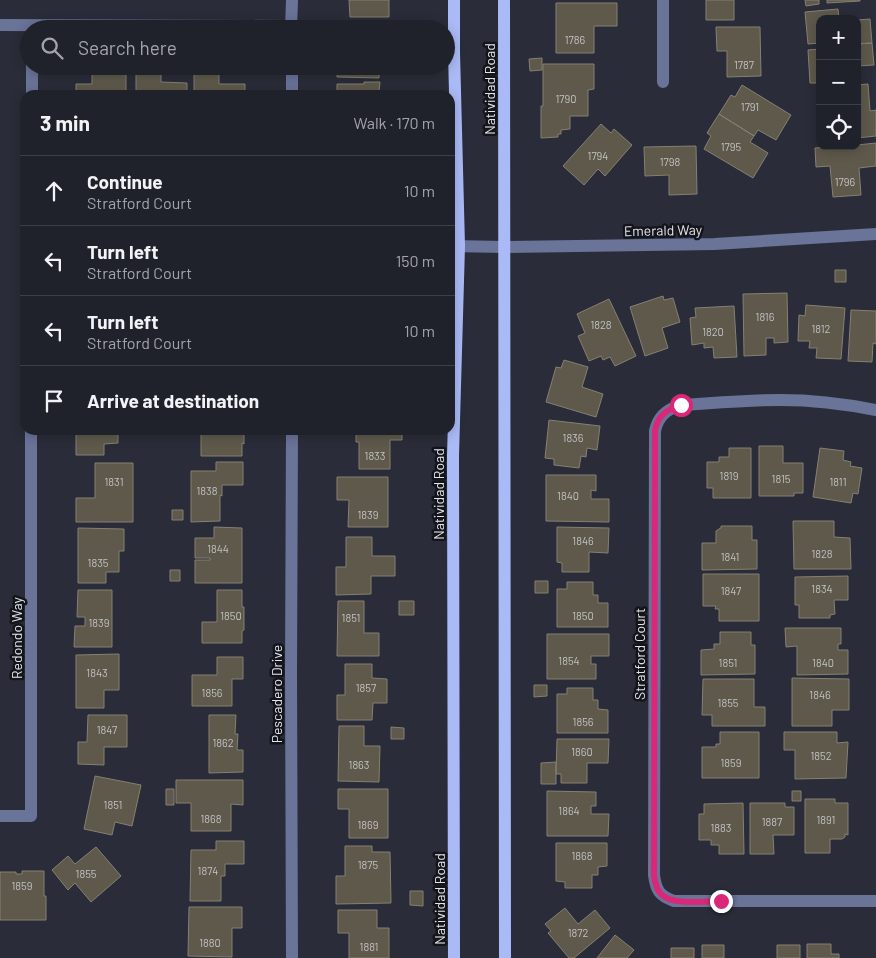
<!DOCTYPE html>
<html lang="en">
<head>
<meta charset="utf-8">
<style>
	:root { --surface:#20222b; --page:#282a33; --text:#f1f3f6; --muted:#a2a4a9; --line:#3d3f47 }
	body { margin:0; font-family:Barlow,sans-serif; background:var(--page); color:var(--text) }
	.controls { position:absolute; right:15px; top:15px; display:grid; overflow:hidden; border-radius:10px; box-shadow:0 2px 12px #0003 }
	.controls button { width:45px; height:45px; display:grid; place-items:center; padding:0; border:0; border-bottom:1px solid var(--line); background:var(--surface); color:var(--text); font:25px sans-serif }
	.stop { position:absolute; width:15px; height:15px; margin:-11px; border:4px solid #db2777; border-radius:50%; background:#fff }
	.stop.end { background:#db2777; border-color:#fff; box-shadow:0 1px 5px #0008 }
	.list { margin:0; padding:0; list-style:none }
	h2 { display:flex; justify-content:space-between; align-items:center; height:65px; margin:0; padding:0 20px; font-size:21px }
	h2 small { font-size:16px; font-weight:400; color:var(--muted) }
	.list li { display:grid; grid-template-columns:32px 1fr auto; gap:15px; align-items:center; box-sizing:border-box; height:70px; padding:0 20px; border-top:1px solid var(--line) }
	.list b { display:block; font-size:19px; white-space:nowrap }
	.list p { margin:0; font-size:16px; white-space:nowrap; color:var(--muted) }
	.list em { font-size:16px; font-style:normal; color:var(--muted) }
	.icon { flex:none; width:28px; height:28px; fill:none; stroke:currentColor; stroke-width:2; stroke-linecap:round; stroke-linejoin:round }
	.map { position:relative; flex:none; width:876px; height:958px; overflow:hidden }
	.search { position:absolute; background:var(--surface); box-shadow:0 2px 12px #0003; left:20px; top:20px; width:435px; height:55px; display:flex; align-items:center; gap:12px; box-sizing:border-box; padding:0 18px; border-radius:28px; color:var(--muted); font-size:19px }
	.panel { position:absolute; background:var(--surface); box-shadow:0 2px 12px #0003; left:20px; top:90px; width:435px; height:345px; border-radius:15px }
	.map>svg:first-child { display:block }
	.building { fill:#5e594b; stroke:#858072 }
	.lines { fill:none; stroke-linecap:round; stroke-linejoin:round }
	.minor { stroke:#6a7398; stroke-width:12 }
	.major { stroke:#aabaf6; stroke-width:12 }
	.route { stroke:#db2777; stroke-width:6 }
	.labels { text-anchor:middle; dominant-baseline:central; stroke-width:5; stroke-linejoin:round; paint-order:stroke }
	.number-label { font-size:11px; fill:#c1c1c4 }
	.street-label { font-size:14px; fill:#e2e4ec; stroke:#14151b }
</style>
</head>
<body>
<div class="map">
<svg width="876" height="958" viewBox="0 0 876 958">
	<rect width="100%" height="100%" fill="#2a2d39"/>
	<path class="building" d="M349,0h40v17h-39z
		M706,0h28v20h-28z
		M805,0h14v4l-13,2z
		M827,0h33v1l-33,2z
		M556,3h61v23h-23v27h-38z
		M838,9l1,10h-19v24l-12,1 -3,-32z
		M870,19l2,24 -15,1v-24z
		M337,24h27v5h-27z
		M716,27h44l1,49 -34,1v-26h-10z
		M872,43l2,22 -17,1v-22z
		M820,49v34h-10l-2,-33z
		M542,58v12l-12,1 -1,-12z
		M543,64h51v25l-6,1v26h-18v13l-9,1v4h-3v3l-17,1v-32h2z
		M337,66h42v12l-42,-1z
		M136,72h25v10l26,1v12h-51z
		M92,74h34v21h-50v-11h16z
		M194,74h25v10h26v11h-51z
		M364,82h16l-1,9h11v4h-53v-11h27z
		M868,84l2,27 6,-1v26l-19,2v-53z
		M742,85l49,30 -15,25 -18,-10 -4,6 -35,-22 12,-19 4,2z
		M719,114l35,22 -4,6 18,11 -15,25 -49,-29 7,-13 -4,-3z
		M601,124l10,9 3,-4 18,16 -27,31 -7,-7 -14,16 -21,-19z
		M876,143v23l-17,2 2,27 -28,2 -3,-31 -14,1 -1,-19 22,-2h20v-1z
		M696,146l1,48 -28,1v-20l-24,1 -1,-29z
		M835,270h11v12h-11z
		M787,293l1,49 -14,1v-5h-8v17l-22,1 -1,-62z
		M663,296l1,4 9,-2 7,24 -18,6 6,20 -23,8 -15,-49z
		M609,299l27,57 -21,10 -5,-9 -7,3 -2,-4 -12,5 -11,-25 7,-3 -8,-19z
		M806,305l39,3 -4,51 -25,-1 1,-10h-8l1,-7h-12l1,-26 6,1z
		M734,306l3,51 -23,1 -1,-11 -9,1v-5l-12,2 -2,-27 6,-1 -1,-9z
		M851,310l25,1v33l-3,-1 -1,19 -24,-1z
		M564,360l24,7 -6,20 21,7 -7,23 -50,-15 10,-35 5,1z
		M549,420l51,6 -3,24 -10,-2 -1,9 -5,-1 -2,12 -25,-3v-6l-9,-1z
		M76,430h42v13l-14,1v11h-28z
		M217,430h27v14l-2,-1v13h-41v-22h16z
		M336,430h66v10h-12v29h-31v-27h-3v-10h-20z
		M759,446h24v17h20v30h-9v3h-35z
		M729,448h22v50h-38v-10h-6v-26h12v-5h10z
		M820,448l24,3 -1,9 8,2 -1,4 12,2 -4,26 -5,-1 -2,10 -38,-6z
		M216,462h27v23h-21v11l-2,-1v26l-29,1v-51h25z
		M95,463h38v59h-57v-24h19z
		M546,475h50v16l-5,-1v9h18v23l-63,-1z
		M337,477h51v50h-40l1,-27h-12z
		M172,510h11v10h-11z
		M793,521h41v16l16,1 1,31h-57z
		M721,526h31v14h5v29l-55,1v-27h14v-12l3,-2 2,-1z
		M214,527l28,1v55h-47v-23h15v-2h-15v-20h19z
		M557,527l52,1 -1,25 -19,-1v20h-27v-9l-5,-1z
		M78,528l46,1v22h-5v21h-13v11h-28z
		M346,537h26v19h23v20h-24v18l-35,1v-28h10z
		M170,570h10v11h-10z
		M703,574h56v47h-40v-12h-4l1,-3h-13z
		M848,576v24h-14l1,14 -5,1v3h-31v-13h-4v-28z
		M535,581h13v12h-13z
		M567,582h26v13h5v8h10v24h-51v-38h10z
		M78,590h34v57h-38l1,-21h10v-9h-8z
		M217,590h25v17h2v23l-2,1v12h-40v-21h15z
		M338,601h26v32h15v23h-42z
		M399,601h15v14h-15z
		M785,628h56v16h-3v6h10v24l-51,1v-29l-11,1z
		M720,632h31v13h4v29l-54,1v-25l13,-1v-5h6z
		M547,634h62v22h-18v8h5v15h-49z
		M119,654v36h-15v18h-28v-53z
		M217,657h26v22h-11v27h-40v-31h25z
		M345,664h27v14l15,1v24h-14l-1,17h-35v-25h8z
		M792,678l57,1v31h-17v16h-40z
		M703,679h51v28h11v19h-53v-11h-10z
		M534,685h13v11l-13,1z
		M567,688h26v12h5v9l10,1v23h-51v-39h10z
		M88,715h39v32h-23v18l-26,-1v-22h9z
		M209,715h27l-1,19h3l-1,16h6v22l-34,1z
		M339,726h25v20h16l-1,36 -41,-1z
		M391,727l13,1v11h-13z
		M720,732h39v46h-57v-31h14v-3h4z
		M784,732h53v11l11,-1 -2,36 -51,1v-29h-11z
		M557,739h52l-1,24h-21v20h-26v-9h-5z
		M556,762v22h-15v-21z
		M95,776l46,9 -9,41 -17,-4 -3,13 -28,-6z
		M176,780h67v25l-12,-1v27h-40v-28h-15z
		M166,789h8v16h-8z
		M338,789h50v49h-39v-29h-11z
		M547,791l49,1v14h-5v8h18l-1,22h-61z
		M792,791h9v10h-9z
		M805,799h30v4h13v32l-3,-1v3l-3,2h-12v14h-25z
		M743,803l1,51h-25v-9h-8v-5h-12v-26h5v-10z
		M750,803h35v4h9v28h-21l1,19h-24z
		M216,841h28v23h-19v12h-4v25h-31l1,-51h25z
		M556,843h51v23l-9,1v8h-6v13h-27v-6l-9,-1z
		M345,846h27v6h18l1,51 -55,1v-28h9z
		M96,847l25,29 -30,26 -16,-19 -7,7 -16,-20 16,-14 7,8z
		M22,871h22v25h2v24h-46v-48h16v2h6z
		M410,891h13v15l-13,-1z
		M189,907h53v21h-10v29l-44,-1z
		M565,908l13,16 17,-14 15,18 -36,30h-5l-21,-25 3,-2 -6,-7z
		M338,910h39v18h12v30h-40v-25h-11z
		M615,935l19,15 -7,8h-30z
		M807,944h24v10h8v4h-32z
		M702,945h22v13h-22z
		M777,945h23v13h-23z
		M671,948h23v10h-23z"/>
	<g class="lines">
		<path class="minor" d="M0,25l291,1
			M291,29l1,-29
			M292,66v29
			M663,82v-82
			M32,95v-29
			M450,246l54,1 211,-3 161,-10
			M876,410c-31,-6 -63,-10 -95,-10 -33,0 -67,3 -100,5 -14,4 -23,11 -26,26l-1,444c2,16 6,21 20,26h202
			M292,430l-1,244 1,284
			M0,816h31v-386"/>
		<path class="major" d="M504,0l1,958
			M454,958l-1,-502 6,-210 -5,-193v-53"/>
	</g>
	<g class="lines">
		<path class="route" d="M681,405c-14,4 -24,11 -26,26l-1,445c1,6 2,13 7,18 11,12 44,7 60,7"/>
	</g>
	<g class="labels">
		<g class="number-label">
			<text x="575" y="39">1786</text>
			<text x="744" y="64">1787</text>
			<text x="566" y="98">1790</text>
			<text x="750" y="106">1791</text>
			<text x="731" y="146">1795</text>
			<text x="598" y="155">1794</text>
			<text x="670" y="161">1798</text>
			<text x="845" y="181">1796</text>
			<text x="765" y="316">1816</text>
			<text x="601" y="324">1828</text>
			<text x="821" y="328">1812</text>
			<text x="713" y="331">1820</text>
			<text x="573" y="437">1836</text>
			<text x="375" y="455">1833</text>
			<text x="729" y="475">1819</text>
			<text x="781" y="478">1815</text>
			<text x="114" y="481">1831</text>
			<text x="838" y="481">1811</text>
			<text x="207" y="490">1838</text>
			<text x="568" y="495">1840</text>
			<text x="368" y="514">1839</text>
			<text x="583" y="540">1846</text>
			<text x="218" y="548">1844</text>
			<text x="822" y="553">1828</text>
			<text x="730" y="556">1841</text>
			<text x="98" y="562">1835</text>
			<text x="822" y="588">1834</text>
			<text x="731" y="590">1847</text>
			<text x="231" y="615">1850</text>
			<text x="583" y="615">1850</text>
			<text x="351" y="617">1851</text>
			<text x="99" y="622">1839</text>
			<text x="569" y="660">1854</text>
			<text x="728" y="662">1851</text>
			<text x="823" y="662">1840</text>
			<text x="97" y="672">1843</text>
			<text x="366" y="687">1857</text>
			<text x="212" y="692">1856</text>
			<text x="820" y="694">1846</text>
			<text x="728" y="702">1855</text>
			<text x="583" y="721">1856</text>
			<text x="107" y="729">1847</text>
			<text x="223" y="742">1862</text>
			<text x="582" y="751">1860</text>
			<text x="821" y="755">1852</text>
			<text x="731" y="762">1859</text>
			<text x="359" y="764">1863</text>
			<text x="113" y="804">1851</text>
			<text x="569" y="810">1864</text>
			<text x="211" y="818">1868</text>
			<text x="826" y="819">1891</text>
			<text x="772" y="821">1887</text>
			<text x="368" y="824">1869</text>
			<text x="721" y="827">1883</text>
			<text x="582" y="855">1868</text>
			<text x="368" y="864">1875</text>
			<text x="208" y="870">1874</text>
			<text x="86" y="873">1855</text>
			<text x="22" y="885">1859</text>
			<text x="578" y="932">1872</text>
			<text x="210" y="942">1880</text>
			<text x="369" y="946">1881</text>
		</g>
		<g class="street-label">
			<text transform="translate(489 89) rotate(-90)">Natividad Road</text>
			<text transform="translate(663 230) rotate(-1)">Emerald Way</text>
			<text transform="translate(438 494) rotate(-90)">Natividad Road</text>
			<text transform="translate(16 638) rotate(-90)">Redondo Way</text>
			<text transform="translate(639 654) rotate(-90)">Stratford Court</text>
			<text transform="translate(276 694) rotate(-90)">Pescadero Drive</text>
			<text transform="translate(439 899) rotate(-90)">Natividad Road</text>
		</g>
	</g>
</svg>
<div class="controls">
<button>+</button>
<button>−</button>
<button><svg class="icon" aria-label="locate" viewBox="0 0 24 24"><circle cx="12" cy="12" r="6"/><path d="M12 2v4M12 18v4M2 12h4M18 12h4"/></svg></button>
</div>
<div class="stop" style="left:681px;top:405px"></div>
<div class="stop end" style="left:721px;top:901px"></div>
<div class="search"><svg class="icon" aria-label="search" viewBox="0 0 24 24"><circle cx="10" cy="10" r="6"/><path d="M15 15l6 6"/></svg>Search here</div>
<section class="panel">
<h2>3 min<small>Walk · 170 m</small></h2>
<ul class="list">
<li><svg class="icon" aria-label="ahead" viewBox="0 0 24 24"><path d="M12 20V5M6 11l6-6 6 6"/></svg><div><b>Continue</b><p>Stratford Court</p></div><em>10 m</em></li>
<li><svg class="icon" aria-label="left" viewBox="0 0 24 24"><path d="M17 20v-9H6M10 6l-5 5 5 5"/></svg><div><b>Turn left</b><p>Stratford Court</p></div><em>150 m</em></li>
<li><svg class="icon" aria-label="left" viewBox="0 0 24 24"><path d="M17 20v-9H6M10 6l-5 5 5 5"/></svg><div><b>Turn left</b><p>Stratford Court</p></div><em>10 m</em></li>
<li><svg class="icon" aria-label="arrive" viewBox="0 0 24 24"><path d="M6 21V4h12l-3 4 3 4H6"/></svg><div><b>Arrive at destination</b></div></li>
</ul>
</section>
</div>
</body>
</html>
